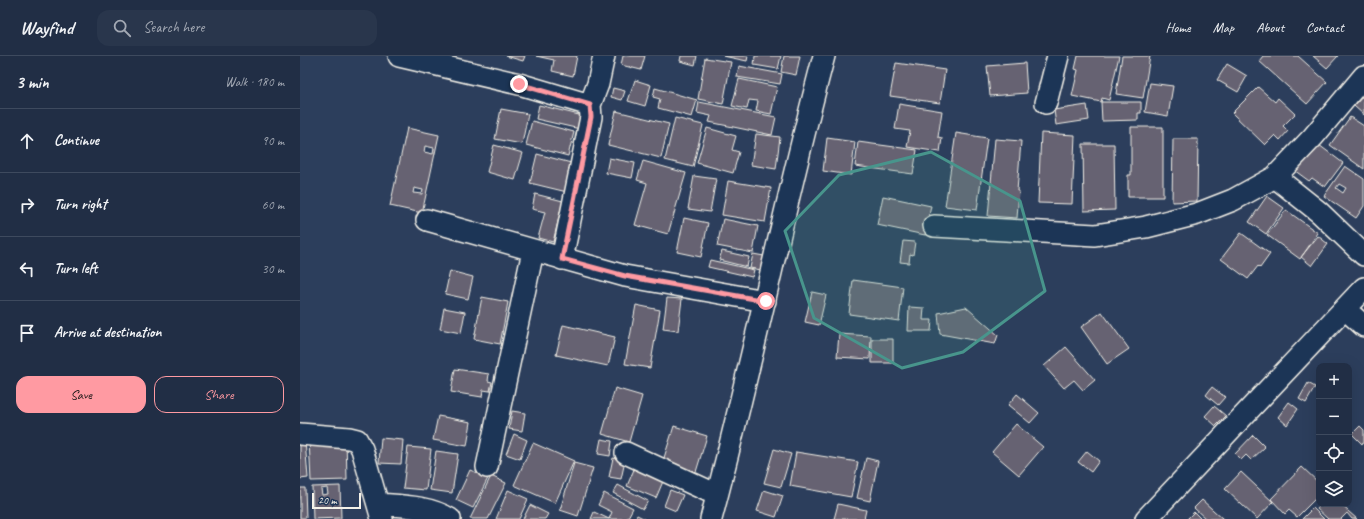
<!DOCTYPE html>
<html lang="en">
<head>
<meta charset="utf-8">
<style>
	:root { --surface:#212e45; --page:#29364c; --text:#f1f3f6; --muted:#a2a8b3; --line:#3e4a5e; --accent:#ff9aa2 }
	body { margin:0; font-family:Caveat,sans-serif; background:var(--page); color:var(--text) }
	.controls { position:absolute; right:12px; bottom:12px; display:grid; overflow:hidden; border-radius:8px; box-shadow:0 4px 16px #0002 }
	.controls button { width:36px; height:36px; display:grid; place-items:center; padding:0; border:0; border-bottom:1px solid var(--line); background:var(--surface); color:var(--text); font:20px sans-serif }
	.scale { position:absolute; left:12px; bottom:10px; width:49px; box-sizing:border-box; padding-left:4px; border:2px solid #f4f1e8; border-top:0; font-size:11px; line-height:14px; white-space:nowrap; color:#f4f1e8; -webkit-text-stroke:3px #1d3557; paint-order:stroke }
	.stop { position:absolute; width:12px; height:12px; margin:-9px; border:3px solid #ff9aa2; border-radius:50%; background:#fff }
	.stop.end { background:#ff9aa2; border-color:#fff; box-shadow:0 1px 4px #0008 }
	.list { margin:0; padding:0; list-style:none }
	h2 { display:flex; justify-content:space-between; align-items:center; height:52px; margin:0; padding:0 16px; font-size:17px }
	h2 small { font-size:13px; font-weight:400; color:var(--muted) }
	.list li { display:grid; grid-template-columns:26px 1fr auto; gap:12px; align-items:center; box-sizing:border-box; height:64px; padding:0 16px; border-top:1px solid var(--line) }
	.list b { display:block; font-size:15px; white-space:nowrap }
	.list em { font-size:13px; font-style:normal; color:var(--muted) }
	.actions { display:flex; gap:8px; padding:12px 16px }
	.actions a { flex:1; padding:9px 0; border:1px solid var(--accent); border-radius:12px; text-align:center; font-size:14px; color:var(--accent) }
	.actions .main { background:var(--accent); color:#111 }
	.icon { flex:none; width:22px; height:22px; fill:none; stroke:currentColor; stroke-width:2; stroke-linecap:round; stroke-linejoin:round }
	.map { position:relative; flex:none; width:1064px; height:463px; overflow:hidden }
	header { display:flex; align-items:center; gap:24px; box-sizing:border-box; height:56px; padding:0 20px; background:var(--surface); border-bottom:1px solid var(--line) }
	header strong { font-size:19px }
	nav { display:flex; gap:22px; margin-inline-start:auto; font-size:14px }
	.search { width:280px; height:36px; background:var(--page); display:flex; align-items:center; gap:10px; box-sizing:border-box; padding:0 14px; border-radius:12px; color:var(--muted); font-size:15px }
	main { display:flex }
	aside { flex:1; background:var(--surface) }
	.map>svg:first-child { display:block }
	.building { fill:#666272; stroke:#f4f1e8; fill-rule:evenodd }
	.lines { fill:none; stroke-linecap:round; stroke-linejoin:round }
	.minor-casing { stroke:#f4f1e8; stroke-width:24 }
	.minor { stroke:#1d3557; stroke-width:21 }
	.route { stroke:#ff9aa2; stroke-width:5 }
	.marked { fill:#48958c; fill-opacity:0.2; stroke:#48958c; stroke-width:3; stroke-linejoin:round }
</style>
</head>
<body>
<header>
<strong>Wayfind</strong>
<div class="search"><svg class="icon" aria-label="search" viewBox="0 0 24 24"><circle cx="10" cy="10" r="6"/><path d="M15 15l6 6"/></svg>Search here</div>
<nav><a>Home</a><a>Map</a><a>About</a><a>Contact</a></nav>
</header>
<main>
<aside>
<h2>3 min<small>Walk · 180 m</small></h2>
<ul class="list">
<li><svg class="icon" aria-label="ahead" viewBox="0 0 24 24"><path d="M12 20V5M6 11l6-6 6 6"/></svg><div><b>Continue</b></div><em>90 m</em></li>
<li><svg class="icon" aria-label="right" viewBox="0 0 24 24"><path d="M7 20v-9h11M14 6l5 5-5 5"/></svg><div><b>Turn right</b></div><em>60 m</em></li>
<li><svg class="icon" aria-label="left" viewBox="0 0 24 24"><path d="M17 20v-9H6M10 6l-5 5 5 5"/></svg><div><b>Turn left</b></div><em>30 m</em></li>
<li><svg class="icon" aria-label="arrive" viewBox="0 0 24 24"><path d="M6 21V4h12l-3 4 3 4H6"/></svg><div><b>Arrive at destination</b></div></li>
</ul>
<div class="actions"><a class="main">Save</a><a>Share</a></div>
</aside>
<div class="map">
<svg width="1064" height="463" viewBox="0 0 1064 463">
	<rect width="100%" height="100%" fill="#2c3e5c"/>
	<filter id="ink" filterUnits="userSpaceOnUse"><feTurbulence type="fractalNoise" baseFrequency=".025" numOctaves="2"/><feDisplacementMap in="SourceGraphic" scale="8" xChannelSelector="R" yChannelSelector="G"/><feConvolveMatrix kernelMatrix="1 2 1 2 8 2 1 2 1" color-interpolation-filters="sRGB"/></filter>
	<g filter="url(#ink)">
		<path class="building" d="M206,0h19l-2,5z
			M236,0h41l-4,20 -21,-5 2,-11z
			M323,0h22l-4,14 -20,-5z
			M381,0h16l-2,9 -15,-4z
			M423,0h25l-1,5z
			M455,0h26l-3,13 -24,-4z
			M484,0h16l-4,19 -15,-3z
			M778,0h41l-10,44 -7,-2 -1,4 -29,-6 6,-26 -3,-1z
			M822,0h28l-7,42 -27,-4z
			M963,0h35l29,26 -20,22 -48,-43z
			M1013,0h25l-11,12z
			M405,2l26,4 -8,42 -25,-5z
			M596,7l49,7 -5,33 -50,-7z
			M725,7l2,30 -37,3 -3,-30z
			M927,8l20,12 -9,16 -21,-12z
			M439,10l43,8 -2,10 -43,-7z
			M439,23l38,8 -6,27 -15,-3 2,-10 -9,-1 -2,9 -15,-3z
			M335,24l16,5 -6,21 -17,-5z
			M850,27l23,3 -5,30 -23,-4z
			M958,31l17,15 3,-4 17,16 -12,12 5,5 -8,9 -5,-5 -10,10 -33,-32z
			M313,32l12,3 -3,9 -11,-3z
			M355,32l42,12 -5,17 -34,-9 2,-9 -7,-2z
			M1064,39v20l-10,-9z
			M399,46l77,15 -4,18 -63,-13 2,-6 -14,-3z
			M801,46h40v11h-3v7l-36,1z
			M599,48l43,7 -4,26 4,1 -2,14 -33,-5 3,-16 -15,-2z
			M239,49l44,11 -3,13 -44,-10z
			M787,49l2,15 -33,5 -2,-15z
			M201,53l27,5 -6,30 -27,-5z
			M316,55l53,13 -8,34 -53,-13z
			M1050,61l14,9v43l-34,-24z
			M375,62l28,7 -10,42 -28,-7z
			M232,65l42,11 -6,24 -42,-11z
			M831,71h32v70h-35v-22h3z
			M107,72l32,7 -17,78 -32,-7zM125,90l9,2 -1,6 -9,-2zM114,132l9,2 -1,4 -9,-1z
			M407,72l29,8 -4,14 7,2 -6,21 -36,-10z
			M656,77l31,5 -10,72 -32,-4z
			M741,77l34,2 -3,69 -34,-1z
			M456,78l24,3 -4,32 -25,-4z
			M527,82l28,4 -4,33 -28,-4z
			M695,83l26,2 -4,50h2l-2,27 -29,-2z
			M873,83h25l-1,62 -25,1z
			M558,86l59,8 -4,24 -58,-8z
			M1015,86l28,21 -18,24 -13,-9 -3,3 -15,-11z
			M783,88h31l1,66 -31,1z
			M194,89l29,8 -8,27 -28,-8z
			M237,98l38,10 -8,28 -37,-9z
			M309,102l26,5 -3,15 -26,-5z
			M343,105l43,12 -18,61 -33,-9 12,-42 -10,-3z
			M1045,110l19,13v27l-8,12 -32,-22zM1039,128l7,4 -3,5 -7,-5z
			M394,120l22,3 -6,33 -22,-3z
			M428,125l43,7 -6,34 -43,-7z
			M235,138l28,7 -10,41 -15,-4 7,-26 -13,-3z
			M583,140l48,10 -6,29 -48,-10z
			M967,140l17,12 -18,26 -17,-12z
			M986,154l32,23 -18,26 -33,-24z
			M384,162l24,5 -7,34 -24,-5z
			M423,163l35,7 -5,27 -36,-7z
			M941,177l29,21 -10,14 -2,-2 -10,13 -27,-20z
			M1018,180l10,8 -16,22 -11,-9z
			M603,185l12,1 -2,13 -3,-1 -1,9 -9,-1z
			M422,195l27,6 -2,10 -28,-7z
			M453,198l11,2 -3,14 -11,-2z
			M410,204l44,10 -2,7 -44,-10z
			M150,215l23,6 -5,22 -23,-5z
			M553,224l50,7 -4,34 -50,-7z
			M512,236l14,3 -7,30 -14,-3z
			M182,241l26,5 -8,42 -26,-5z
			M367,242l15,1 -4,32 -15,-2z
			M336,249l24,5 -10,58 -25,-4z
			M609,251l15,1 -1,12h9l-1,11h-23z
			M666,251l32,28 -3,9 -55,-10 -2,-21z
			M144,252l21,4 -4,21 -21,-4z
			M802,256l27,37 -22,15 -26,-37z
			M263,269l52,12 -7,29 -52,-11z
			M539,278l32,2 -1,23 -33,-2z
			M572,283h21v24h-21z
			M766,291l29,33 -12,10 -9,-10 -10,8 -20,-22z
			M155,313l34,5 -1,7 4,1 -2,9 -7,-1 -1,7 -31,-5z
			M1008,327l7,4 -9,16 -7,-4z
			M912,331l13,10 -7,8 -12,-10z
			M315,332l27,8 -13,46 -27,-8z
			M717,338l22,19 -9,10 -22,-18z
			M989,346l9,7 -11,16 -9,-8z
			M914,350l12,10 -10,10 -11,-10z
			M212,355l13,2 -3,18 -13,-2z
			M138,360l33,6 -4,24 -34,-6z
			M716,368l27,23 -24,28 -27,-23z
			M374,370l33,10 -11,36 -33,-11z
			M1060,370l4,4v13l-2,1 -10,-10z
			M214,378l13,6 -7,19 -14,-5z
			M953,379l12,12 -14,13 -5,-5 -5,5 -6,-6z
			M46,382l1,42 -36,1 -2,-41z
			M81,382l22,2 -2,24 -22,-1z
			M301,383l11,2 -2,15 -12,-2z
			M0,385h5l3,37 -8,1z
			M233,387l41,18 -19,42 -41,-18z
			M108,391l23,2 -5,41 -23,-2z
			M474,393l17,5 -10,33 -17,-4z
			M136,395l22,3 -6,39 -22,-3z
			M787,395l12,10 -8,11 -13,-10z
			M496,396l62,10 -7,35 -61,-11z
			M313,402l12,3 -4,18 -12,-2z
			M566,402l12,3 -8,40 -13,-3z
			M274,407l19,5 -15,48 -18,-6z
			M335,411l29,12 -8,19 -29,-12z
			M1002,411l17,16v12l-22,22 -8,-7 -4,4 -14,-15z
			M170,414l18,8 -15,30 -17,-8z
			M941,416l32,30 -16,17 -32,-30z
			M191,420l15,7 -18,36h-18z
			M318,429l30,16 -5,8 -30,-16z
			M40,430l1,32 -28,1 -1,-32zM27,432l1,6 -6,1 -1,-6z
			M0,432h5l1,30h-6z
			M208,434l20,9 -9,20h-23z
			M370,434l13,5 -7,16 -12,-5z
			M464,434l19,6 -7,21 -19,-6z
			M304,437l29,15 -6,11h-36l3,-7 15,7 3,-7 -14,-7z
			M902,444l21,19h-17l-12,-11z
			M538,448l28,6 -2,9h-30z
			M1021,448h19l17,15h-5l-5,-6 -6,6h-13l-11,-10z
			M230,449l18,9 -3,5h-22z
			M1013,452l11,11h-22z
			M894,456l7,7h-14z
			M337,459l8,4h-10z"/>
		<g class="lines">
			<defs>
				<path id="minor" d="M99,0l120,28 71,21
					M746,47l12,-47
					M975,121l44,35 45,43
					M127,164l198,56 140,25
					M634,170l161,9 51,-8 51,-13 36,-14 42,-23 38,-40 51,-61
					M262,203l29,-142 -1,-12 8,-21 6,-28
					M1045,253l19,17
					M0,378l49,4 8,2 5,9 20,70
					M326,397l91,42
					M187,411l46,-216
					M78,448c25,2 50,2 72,15
					M411,463c41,-153 72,-310 113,-463
					M846,463l218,-231"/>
			</defs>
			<use href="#minor" class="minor-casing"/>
			<use href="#minor" class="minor"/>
		</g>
	</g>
	<g class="lines" filter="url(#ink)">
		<path class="route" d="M219,28l71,21 1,12 -29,142 63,17 141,25"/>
	</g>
	<path class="marked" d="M631,96l89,49 25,90 -82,61 -61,16 -88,-50 -29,-87 54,-56z"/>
</svg>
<div class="controls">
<button>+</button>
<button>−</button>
<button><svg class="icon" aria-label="locate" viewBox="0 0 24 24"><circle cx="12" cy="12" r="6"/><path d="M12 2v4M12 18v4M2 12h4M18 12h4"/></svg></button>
<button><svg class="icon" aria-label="layers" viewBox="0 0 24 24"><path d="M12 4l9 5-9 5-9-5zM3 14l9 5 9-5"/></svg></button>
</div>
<div class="scale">20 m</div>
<div class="stop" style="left:466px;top:245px"></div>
<div class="stop end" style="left:219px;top:28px"></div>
</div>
</main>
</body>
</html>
